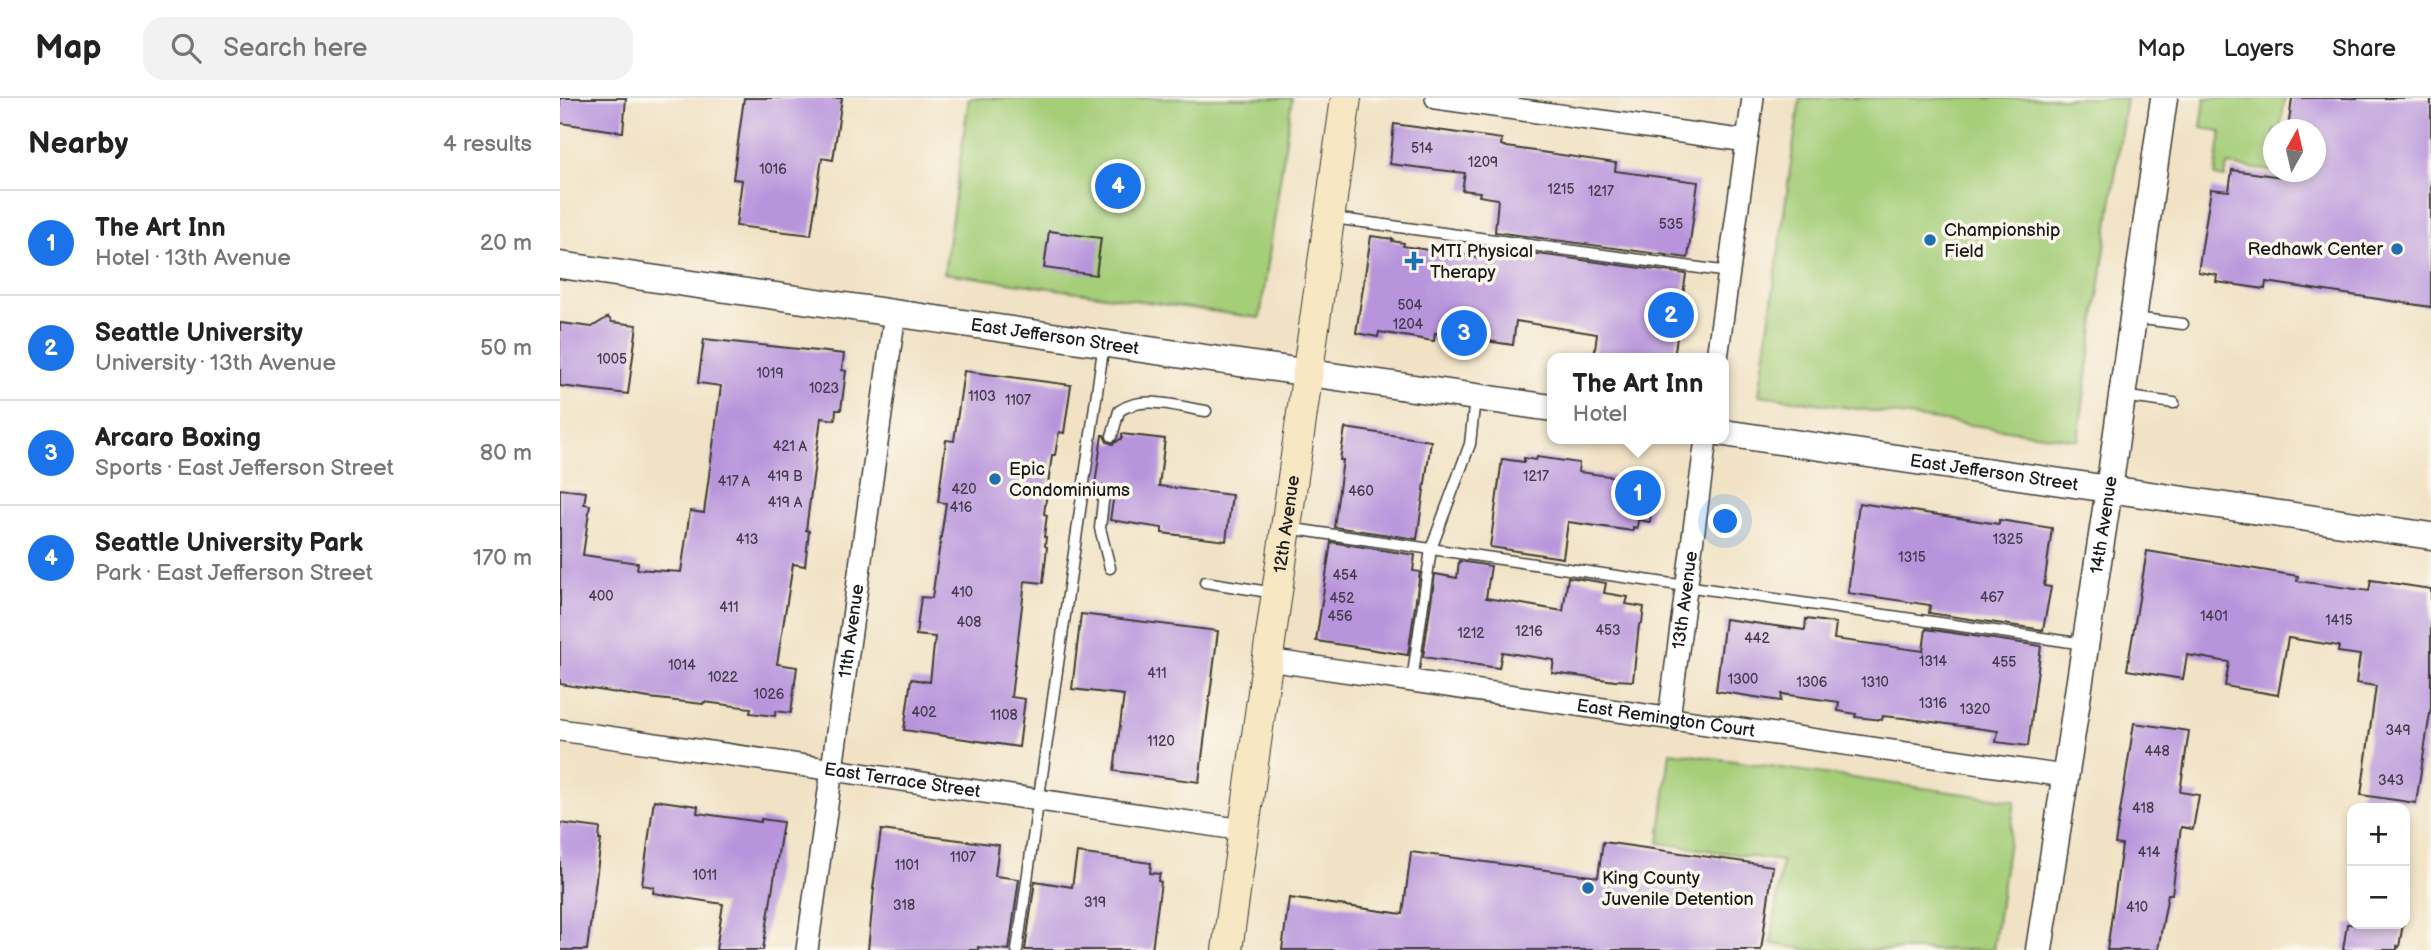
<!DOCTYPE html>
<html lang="en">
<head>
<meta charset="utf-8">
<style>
	:root { --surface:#fff; --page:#f2f2f2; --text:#222; --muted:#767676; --line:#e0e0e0; --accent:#1a73e8 }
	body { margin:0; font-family:"Balsamiq Sans",sans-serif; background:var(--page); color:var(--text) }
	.controls { position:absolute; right:21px; bottom:21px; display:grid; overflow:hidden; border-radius:14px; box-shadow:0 4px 10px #0003 }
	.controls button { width:63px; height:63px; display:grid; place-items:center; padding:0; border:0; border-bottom:2px solid var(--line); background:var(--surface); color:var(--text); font:35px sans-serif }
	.compass { position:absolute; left:1703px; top:21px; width:63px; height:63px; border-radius:50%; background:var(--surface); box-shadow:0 4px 10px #0003; rotate:8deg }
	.you { position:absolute; left:1166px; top:424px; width:24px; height:24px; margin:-18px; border:5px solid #fff; border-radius:50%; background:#1a73e8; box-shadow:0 0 0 10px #1a73e833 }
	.badge { display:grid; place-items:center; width:46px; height:46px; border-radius:50%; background:var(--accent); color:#fff; font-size:23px; font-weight:700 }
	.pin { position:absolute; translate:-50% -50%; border:4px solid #fff; box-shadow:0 2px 7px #0006 }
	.popup { position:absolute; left:987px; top:255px; width:182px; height:91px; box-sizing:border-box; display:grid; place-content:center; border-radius:14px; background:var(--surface); filter:drop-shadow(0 2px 5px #0005); font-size:23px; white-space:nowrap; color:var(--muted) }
	.popup b { font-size:26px; color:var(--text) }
	.popup::after { content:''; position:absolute; left:50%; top:100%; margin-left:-14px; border:14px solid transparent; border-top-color:var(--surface) }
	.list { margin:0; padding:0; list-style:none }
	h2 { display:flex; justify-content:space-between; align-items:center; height:91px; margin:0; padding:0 28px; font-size:30px }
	h2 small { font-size:23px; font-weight:400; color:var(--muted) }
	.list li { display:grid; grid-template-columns:46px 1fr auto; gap:21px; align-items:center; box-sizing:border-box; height:105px; padding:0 28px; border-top:2px solid var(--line) }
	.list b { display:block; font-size:26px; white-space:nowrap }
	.list p { margin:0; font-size:23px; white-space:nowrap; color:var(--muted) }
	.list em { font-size:23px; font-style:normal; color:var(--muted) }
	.icon { flex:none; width:38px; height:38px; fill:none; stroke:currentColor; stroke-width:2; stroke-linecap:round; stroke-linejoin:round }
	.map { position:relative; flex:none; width:1871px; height:852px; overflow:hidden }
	header { display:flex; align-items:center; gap:42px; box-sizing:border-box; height:98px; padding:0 35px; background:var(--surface); border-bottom:2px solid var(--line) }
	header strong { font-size:33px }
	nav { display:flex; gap:38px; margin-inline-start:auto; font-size:24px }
	.search { width:490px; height:63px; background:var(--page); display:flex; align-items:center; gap:18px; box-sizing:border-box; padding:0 24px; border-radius:21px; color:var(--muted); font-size:26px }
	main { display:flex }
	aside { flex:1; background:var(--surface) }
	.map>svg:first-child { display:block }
	.green { fill:#a5ce79; stroke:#60754a; stroke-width:2 }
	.building { fill:#b894dc }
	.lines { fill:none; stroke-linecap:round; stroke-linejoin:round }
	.service-casing { stroke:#3c3a35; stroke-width:13 }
	.minor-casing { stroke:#3c3a35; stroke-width:24 }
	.tertiary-casing { stroke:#3c3a35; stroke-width:29 }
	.secondary-casing { stroke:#3c3a35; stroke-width:32 }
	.service { stroke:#fff; stroke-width:10 }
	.minor { stroke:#fff; stroke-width:21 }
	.tertiary { stroke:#fff; stroke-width:26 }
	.secondary { stroke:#f7e8c3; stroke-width:30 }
	.poi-dot { fill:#1f6fb2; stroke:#fbf7ec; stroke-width:2.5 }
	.labels { text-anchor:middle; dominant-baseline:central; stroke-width:7; stroke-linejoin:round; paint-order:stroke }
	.number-label { font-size:14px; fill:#433a4c }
	.poi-label { font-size:18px; fill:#1c1c1c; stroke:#fbf7ec; text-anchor:start }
	.street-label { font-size:18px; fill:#1c1c1c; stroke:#fbf7ec }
</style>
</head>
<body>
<header>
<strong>Map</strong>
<div class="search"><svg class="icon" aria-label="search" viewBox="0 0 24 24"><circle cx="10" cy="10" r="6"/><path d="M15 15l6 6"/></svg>Search here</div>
<nav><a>Map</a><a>Layers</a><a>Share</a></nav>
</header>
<main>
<aside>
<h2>Nearby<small>4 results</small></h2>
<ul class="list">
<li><span class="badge">1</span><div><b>The Art Inn</b><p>Hotel · 13th Avenue</p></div><em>20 m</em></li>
<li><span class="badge">2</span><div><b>Seattle University</b><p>University · 13th Avenue</p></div><em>50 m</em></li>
<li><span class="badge">3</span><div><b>Arcaro Boxing</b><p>Sports · East Jefferson Street</p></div><em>80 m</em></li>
<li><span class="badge">4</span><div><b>Seattle University Park</b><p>Park · East Jefferson Street</p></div><em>170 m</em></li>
</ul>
</aside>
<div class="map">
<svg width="1871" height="852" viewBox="0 0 1871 852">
	<rect width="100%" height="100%" fill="#fbf7ec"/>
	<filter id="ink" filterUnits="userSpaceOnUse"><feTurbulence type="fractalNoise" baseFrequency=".0143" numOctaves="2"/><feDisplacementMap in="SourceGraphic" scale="14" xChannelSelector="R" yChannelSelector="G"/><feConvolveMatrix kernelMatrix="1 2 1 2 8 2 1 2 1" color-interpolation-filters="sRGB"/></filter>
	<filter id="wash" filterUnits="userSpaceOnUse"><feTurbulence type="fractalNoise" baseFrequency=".00686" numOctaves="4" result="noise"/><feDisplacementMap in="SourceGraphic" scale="28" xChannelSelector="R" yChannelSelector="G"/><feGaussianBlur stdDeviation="1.57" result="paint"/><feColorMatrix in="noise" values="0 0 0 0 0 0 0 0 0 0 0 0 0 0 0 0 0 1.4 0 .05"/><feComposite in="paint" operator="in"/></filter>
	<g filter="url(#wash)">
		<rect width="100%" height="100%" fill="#f1e2c5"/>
		<path class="green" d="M409,0h323l-32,220 -316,-45z
			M1240,0h326l-48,342 -319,-45z
			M1645,0h80l-5,31 -6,1 -1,41 -46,-6 -2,13 -10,-2 6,-45 -20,-3z
			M1110,654l345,49 -22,149h-182l-40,-6 11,-83 -123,-18z"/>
		<g id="blocks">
			<path class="building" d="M0,0h66l-3,34 -63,-9z
				M184,0h98l-9,62 -11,-2 -11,77 -75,-9 6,-46 -9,-1z
				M1732,0h139v209l-165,-25 -1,7 -49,-7 1,-7 -19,-3 13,-83 18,2 3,-21 49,7 1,-5h33v-42h-27z
				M834,26l108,15 -1,6 6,2 109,16 -1,8 83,11 -10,76 -193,-26 3,-33 -19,-3 1,-4 -18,-2 3,-17 -75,-9z
				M489,133l52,7 -5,37 -52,-7z
				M811,138l22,3 -1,2 12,2 -1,3 88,14 2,-12 193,26 -12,84h-80l3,-24 -81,-13 -3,24 -78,-12 -1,8 -55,-9 -1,5 -22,-4z
				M48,219l4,5 25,3 -9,69 -68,-8v-63l32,4z
				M144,241l140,15 -2,16 4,1 -5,39h-5l-1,10 -14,-2 -15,112 3,1 -4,35 -12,-2 -16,100 20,3 -6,46 -15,-2 -1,5 -25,-3 1,-5 -47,-6 -1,2 -54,-6 -89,-14v-195l26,3 -2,12 6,1 -7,50 55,8 -1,6 44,3 9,-61 14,2 17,-127 -23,-3z
				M404,273l107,14 -7,48 -5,-1 -4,23h-3l-8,59 3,1 -3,22h2l-1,9 2,1 -4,36 -18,-2 -14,116 14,2 -6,48 -115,-17 7,-51 19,3 5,-45 -19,-2 5,-38 11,1 14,-95 -8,-1 8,-62 8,1z
				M785,330l86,13 -14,98 -83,-12 9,-67h-3z
				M562,336l43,5 -6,47 73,9 -6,46 -64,-8v-5l-52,-8 4,-26h-2l-3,-7 -5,-2 -10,7 8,-57h2l3,7 6,2 9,-6z
				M977,359l42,6 -1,9 77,10 -5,40 -12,-2 -1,8 -4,-1v4l-65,-9 -5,36 -73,-11 12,-88 22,3v-4l12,2z
				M1299,405l140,21v-4l53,8 -8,58 7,1 -8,43 -114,-17 1,-8 -82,-12z
				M771,444l84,13 -2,16 7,1 -12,83 -92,-14z
				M1587,453l151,25 -1,5 72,10 2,-11 60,9v118l-15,96 -55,-8 15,-109 -20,-3 4,-28 -22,-3 1,-6 -51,-8 -10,57 -53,-9 4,-24 -42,-7 -4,24 -56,-9z
				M899,463l32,5 -5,32 77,13 5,-34 38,6 -2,10 24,4 -2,7 18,3 -2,16 -3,2 -6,56 -17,-1v1l-64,-8 2,-13 -52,-8 -3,16 -76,-11 12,-83 22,4z
				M521,516l137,17 -19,151 -85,-11 10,-76 -52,-6z
				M1165,521l80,11 1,-11 30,4 -2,16 89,12 3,-22 115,17 -13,100 -32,-4 2,-11 -95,-13 -20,-2 -1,4 -27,-3 1,-3 -18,-3 1,-9 -57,-8 -1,7 -65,-10z
				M1574,625l55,8 -9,61 19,3 -6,34 -12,-2 -9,67h-4l-10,56h-51l15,-105 -7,-1z
				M94,702l44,6 -1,7 64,9v-3l22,3 -20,128h-47l7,-46 -70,-11 1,-6 -12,-2z
				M0,725l40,5 -1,12h2l-14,110h-27z
				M321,732l118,15 -4,31 24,3 -10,71 -31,-3v3h-110l6,-61h-1z
				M1043,744l170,24 -12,84h-479l7,-52 114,16 8,-62 187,25z
				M517,755l74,10 -1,10 10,1 -2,7 3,1 -9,68h-127l10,-69 37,6z
				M1787,826h56l-4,23 -2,-1v4h-54z"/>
		</g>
	</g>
	<g filter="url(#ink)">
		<use href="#blocks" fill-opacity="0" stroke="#3c3a35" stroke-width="2"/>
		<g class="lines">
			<defs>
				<path id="service" d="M773,120l396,54
					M1574,220l49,6
					M1561,298l53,7
					M552,338l7,-25c24,-17 59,-4 87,0
					M544,395l-4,35 10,40
					M727,430l797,116
					M645,484l70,11
					M852,583l19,-132 39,-105 5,-46
					M457,852l87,-607"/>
				<g id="minor">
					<path d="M876,0l311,43"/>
					<path d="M1157,260l36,-260"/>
					<path id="s1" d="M708,562l796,116"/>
					<path id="s2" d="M1109,620l37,-279"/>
					<path id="s3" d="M0,632l684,100"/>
					<path id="s4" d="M247,852l88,-637"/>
				</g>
				<g id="tertiary">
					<path id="s5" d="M0,167l992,143"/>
					<path id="s6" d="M1164,335l707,103"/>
					<path id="s7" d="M1479,852l70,-461 55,-391"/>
				</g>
				<g id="secondary">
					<path id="s8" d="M667,852l119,-852"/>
				</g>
			</defs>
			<use href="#service" class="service-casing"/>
			<use href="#minor" class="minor-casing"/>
			<use href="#tertiary" class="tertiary-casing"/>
			<use href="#secondary" class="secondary-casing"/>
			<use href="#service" class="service"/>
			<use href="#minor" class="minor"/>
			<use href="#tertiary" class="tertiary"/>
			<use href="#secondary" class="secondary"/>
		</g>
	</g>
	<g class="poi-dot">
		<circle cx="1370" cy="142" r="7"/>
		<circle cx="1837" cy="151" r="7"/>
		<path d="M850.5 152.5h7v7h7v7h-7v7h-7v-7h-7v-7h7z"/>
		<circle cx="435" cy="381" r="7"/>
		<circle cx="1028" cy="790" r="7"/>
	</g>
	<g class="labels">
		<g class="number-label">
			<text x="862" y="50">514</text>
			<text x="923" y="64">1209</text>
			<text x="213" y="71">1016</text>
			<text x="1001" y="91">1215</text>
			<text x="1041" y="93">1217</text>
			<text x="1111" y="126">535</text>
			<text x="850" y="207">504</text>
			<text x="848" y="226">1204</text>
			<text x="52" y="261">1005</text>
			<text x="210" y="275">1019</text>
			<text x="264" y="290">1023</text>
			<text x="422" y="298">1103</text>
			<text x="458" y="302">1107</text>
			<text x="230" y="348">421 A</text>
			<text x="225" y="378">419 B</text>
			<text x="976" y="378">1217</text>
			<text x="174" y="383">417 A</text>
			<text x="404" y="391">420</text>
			<text x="801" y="393">460</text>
			<text x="225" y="404">419 A</text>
			<text x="401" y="409">416</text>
			<text x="187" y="441">413</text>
			<text x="1448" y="441">1325</text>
			<text x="1352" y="459">1315</text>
			<text x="785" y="477">454</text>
			<text x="402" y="494">410</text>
			<text x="41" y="498">400</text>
			<text x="1432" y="499">467</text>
			<text x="782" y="500">452</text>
			<text x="169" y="509">411</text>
			<text x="780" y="518">456</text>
			<text x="1654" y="518">1401</text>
			<text x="1779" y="522">1415</text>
			<text x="409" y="524">408</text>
			<text x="1048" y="532">453</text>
			<text x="969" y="533">1216</text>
			<text x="911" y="535">1212</text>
			<text x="1197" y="540">442</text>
			<text x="1373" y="563">1314</text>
			<text x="1444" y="564">455</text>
			<text x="122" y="567">1014</text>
			<text x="597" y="575">411</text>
			<text x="163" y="579">1022</text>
			<text x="1183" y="581">1300</text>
			<text x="1252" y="584">1306</text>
			<text x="1315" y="584">1310</text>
			<text x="209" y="596">1026</text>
			<text x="1373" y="605">1316</text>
			<text x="1415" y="611">1320</text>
			<text x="364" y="614">402</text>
			<text x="444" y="617">1108</text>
			<text x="1838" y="632">349</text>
			<text x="601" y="643">1120</text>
			<text x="1597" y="653">448</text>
			<text x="1831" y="682">343</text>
			<text x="1583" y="710">418</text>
			<text x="1589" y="754">414</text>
			<text x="403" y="759">1107</text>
			<text x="347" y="767">1101</text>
			<text x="145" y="777">1011</text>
			<text x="535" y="804">319</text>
			<text x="344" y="807">318</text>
			<text x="1577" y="809">410</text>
		</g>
		<g class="poi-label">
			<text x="1384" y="132">Championship<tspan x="1384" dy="21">Field</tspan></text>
			<text x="1823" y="151" text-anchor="end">Redhawk Center</text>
			<text x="870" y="153">MTI Physical<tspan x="870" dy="21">Therapy</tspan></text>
			<text x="449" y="371">Epic<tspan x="449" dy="21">Condominiums</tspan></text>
			<text x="1042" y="780">King County<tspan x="1042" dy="21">Juvenile Detention</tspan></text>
		</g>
		<g class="street-label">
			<text stroke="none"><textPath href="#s5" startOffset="500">East Jefferson Street</textPath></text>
			<text stroke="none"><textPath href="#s6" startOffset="273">East Jefferson Street</textPath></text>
			<text stroke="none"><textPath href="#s8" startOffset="430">12th Avenue</textPath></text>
			<text stroke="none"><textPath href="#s7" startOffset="430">14th Avenue</textPath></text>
			<text stroke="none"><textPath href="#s2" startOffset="119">13th Avenue</textPath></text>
			<text stroke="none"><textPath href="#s4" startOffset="322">11th Avenue</textPath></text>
			<text stroke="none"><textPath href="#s1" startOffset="402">East Remington Court</textPath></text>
			<text stroke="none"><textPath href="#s3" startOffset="346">East Terrace Street</textPath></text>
		</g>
	</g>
</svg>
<div class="controls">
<button>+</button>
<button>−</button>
</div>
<svg class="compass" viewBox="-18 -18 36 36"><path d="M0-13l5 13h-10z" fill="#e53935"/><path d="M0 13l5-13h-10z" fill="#767676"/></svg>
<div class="you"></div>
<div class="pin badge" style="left:1078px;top:395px">1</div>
<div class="popup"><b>The Art Inn</b>Hotel</div>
<div class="pin badge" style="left:1111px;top:217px">2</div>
<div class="pin badge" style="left:904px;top:235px">3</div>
<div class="pin badge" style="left:558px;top:88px">4</div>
</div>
</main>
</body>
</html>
